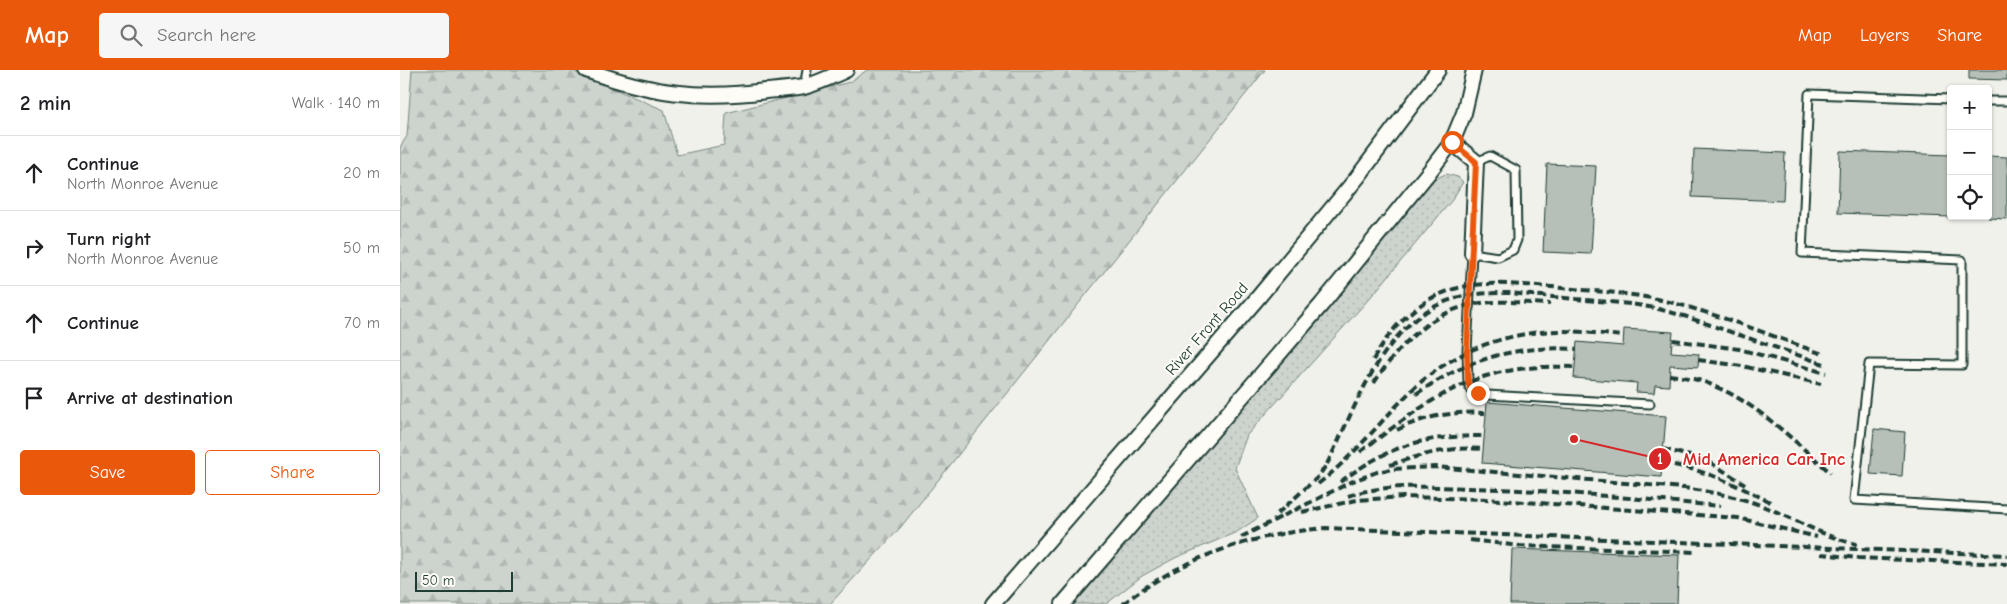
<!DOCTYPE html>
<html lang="en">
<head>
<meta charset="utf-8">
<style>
	:root { --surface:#fff; --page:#f6f6f6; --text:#202124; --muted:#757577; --line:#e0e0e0; --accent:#ea580c }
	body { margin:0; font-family:"Comic Neue",sans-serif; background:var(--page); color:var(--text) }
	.controls { position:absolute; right:15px; top:15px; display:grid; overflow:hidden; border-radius:5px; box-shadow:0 1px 4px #0004 }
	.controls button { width:45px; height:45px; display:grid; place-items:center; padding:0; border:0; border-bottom:1px solid var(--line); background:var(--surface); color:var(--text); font:25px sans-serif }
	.scale { position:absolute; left:15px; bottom:12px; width:98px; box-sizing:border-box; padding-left:5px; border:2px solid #1f3d34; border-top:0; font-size:14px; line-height:18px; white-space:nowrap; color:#1f3d34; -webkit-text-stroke:4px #fdfcf7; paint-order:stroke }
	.stop { position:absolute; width:15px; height:15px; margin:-11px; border:4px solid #ea580c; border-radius:50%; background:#fff }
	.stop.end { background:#ea580c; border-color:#fff; box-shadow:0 1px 5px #0008 }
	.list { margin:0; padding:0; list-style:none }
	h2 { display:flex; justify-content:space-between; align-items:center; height:65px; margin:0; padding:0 20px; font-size:21px }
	h2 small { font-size:16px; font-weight:400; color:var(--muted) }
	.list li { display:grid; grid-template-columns:32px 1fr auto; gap:15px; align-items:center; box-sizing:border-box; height:75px; padding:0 20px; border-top:1px solid var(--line) }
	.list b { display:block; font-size:19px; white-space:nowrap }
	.list p { margin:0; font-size:16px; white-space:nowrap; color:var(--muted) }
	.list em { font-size:16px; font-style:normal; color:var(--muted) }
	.actions { display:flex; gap:10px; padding:15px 20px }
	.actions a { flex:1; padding:11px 0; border:1px solid var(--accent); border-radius:5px; text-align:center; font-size:18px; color:var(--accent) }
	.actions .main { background:var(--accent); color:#fff }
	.icon { flex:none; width:28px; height:28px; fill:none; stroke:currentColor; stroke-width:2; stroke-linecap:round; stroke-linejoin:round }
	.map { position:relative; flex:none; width:1607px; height:534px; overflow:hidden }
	header { display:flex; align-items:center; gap:30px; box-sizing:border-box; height:70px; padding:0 25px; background:var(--accent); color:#fff }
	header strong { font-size:24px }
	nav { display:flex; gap:28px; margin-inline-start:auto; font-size:18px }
	.search { width:350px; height:45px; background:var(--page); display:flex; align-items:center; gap:12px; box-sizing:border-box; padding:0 18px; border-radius:5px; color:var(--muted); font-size:19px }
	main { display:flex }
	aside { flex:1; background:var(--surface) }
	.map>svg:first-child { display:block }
	.grass { fill:url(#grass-dots); stroke:#768880 }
	.forest { fill:url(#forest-firs); stroke:#768880 }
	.building { fill:#b6bfb8; stroke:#1f3d34 }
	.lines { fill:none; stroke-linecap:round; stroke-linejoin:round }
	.lane-casing { stroke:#1f3d34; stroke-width:11 }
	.street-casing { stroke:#1f3d34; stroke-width:18 }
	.lane { stroke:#fdfcf7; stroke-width:7 }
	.street { stroke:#fdfcf7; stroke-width:14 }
	.rail { stroke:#1f3d34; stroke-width:4; stroke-dasharray:8 4; stroke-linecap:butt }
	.route { stroke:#ea580c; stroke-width:6 }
	.labels { text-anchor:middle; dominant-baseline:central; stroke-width:4; stroke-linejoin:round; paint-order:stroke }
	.street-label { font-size:16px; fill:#1f3d34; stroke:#fdfcf7 }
	.leader { fill:none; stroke:#d62828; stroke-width:2 }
	.callout-dot { fill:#d62828; stroke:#fdfcf7; stroke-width:2 }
	.mark-label { font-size:15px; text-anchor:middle; font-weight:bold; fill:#fff }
	.callout-label { font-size:18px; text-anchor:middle; font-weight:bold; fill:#d62828; stroke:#fdfcf7; stroke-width:4; stroke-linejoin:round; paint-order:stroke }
</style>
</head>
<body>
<header>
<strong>Map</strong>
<div class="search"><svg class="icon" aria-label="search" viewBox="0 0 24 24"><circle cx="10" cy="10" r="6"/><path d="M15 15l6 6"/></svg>Search here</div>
<nav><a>Map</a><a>Layers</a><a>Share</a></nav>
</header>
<main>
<aside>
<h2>2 min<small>Walk · 140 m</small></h2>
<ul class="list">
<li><svg class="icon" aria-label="ahead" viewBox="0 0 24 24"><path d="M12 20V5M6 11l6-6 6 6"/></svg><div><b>Continue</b><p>North Monroe Avenue</p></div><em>20 m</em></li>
<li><svg class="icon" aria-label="right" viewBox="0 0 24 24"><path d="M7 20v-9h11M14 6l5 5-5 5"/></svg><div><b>Turn right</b><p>North Monroe Avenue</p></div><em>50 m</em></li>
<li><svg class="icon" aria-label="ahead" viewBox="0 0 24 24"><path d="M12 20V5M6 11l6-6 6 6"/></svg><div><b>Continue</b></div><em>70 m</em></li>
<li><svg class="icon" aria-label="arrive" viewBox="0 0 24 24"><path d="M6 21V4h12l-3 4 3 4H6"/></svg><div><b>Arrive at destination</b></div></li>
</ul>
<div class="actions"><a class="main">Save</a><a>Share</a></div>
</aside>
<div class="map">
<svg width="1607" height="534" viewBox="0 0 1607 534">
	<defs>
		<pattern id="grass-dots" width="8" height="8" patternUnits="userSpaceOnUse" patternTransform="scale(1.25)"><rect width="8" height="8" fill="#cdd3cd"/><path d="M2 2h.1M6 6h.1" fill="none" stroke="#b0b6b1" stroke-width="1.8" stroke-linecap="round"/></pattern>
		<pattern id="forest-firs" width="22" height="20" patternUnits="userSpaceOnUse" patternTransform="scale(1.25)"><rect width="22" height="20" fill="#cdd3cd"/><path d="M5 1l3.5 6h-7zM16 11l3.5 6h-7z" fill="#b0b6b1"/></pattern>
	</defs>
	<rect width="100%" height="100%" fill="#f0f1eb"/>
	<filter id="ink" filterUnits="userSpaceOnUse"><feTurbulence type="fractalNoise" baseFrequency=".02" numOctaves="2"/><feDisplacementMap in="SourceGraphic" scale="10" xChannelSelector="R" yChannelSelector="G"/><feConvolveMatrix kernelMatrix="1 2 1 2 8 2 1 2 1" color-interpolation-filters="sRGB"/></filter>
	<g filter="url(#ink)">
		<path class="grass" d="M1046,104l12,3 5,5 -11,18 -76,91 -129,144 -12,33 23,50 -21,14 -62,26 -33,18 -36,28h-34l300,-349 56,-70 6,-6z"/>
		<path class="forest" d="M12,0h158l94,40 13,45 47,-10 2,-32 124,-31 17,-12h398l-365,458 -70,76h-430v-457l7,-11z"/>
		<path class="building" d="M1569,0h38v10l-38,-1z
			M1294,79l91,4 -2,48 -91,-4z
			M1440,81l111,4v62l-113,-4z
			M1588,86l19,1v62l-19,-1z
			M1147,94l49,2 -5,88 -48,-2z
			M1224,259l49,3 -2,20 28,2 -1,13 -28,-2 -1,21 -14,-1 -1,8 -18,-1 1,-9 -63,-5 3,-36 46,4z
			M1087,332l179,14 -5,61 -179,-14z
			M1474,359l31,3 -3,44 -32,-2z
			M1112,479l167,6 -2,49h-167z"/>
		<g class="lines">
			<defs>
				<path id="lane" d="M404,17l3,-17
					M1551,29l-142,-5 -7,159 160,7v105l-93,-1 -15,136 153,9
					M1588,31h19
					M1076,92l14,-6 26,14 1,70 -4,10 -15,7 -26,-4 -5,98 1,31 2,7 17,6 163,9"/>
				<path id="street" d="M186,0c63,23 113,30 180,21 12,-1 26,-2 38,-4 15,-4 29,-11 42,-17
					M1052,72l24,20 -4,91
					M593,534l263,-304 101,-122 81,-108
					M663,534l259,-300 107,-132 23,-30 12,-29 10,-43"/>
			</defs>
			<use href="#lane" class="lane-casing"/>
			<use href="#street" class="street-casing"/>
			<use href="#lane" class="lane"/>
			<use href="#street" class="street"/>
			<path class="rail" d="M1273,270l66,9 87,24
				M973,290c18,-33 44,-60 81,-71 31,-9 65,-4 98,-2 36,4 73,5 109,13 53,12 110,36 162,54
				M1298,290l44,6 79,18
				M1269,305c16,2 31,4 45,11 44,18 81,56 117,87
				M974,313c22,-34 54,-69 96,-78 26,-6 54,-2 80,-1
				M1016,324c53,-35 96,-49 161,-45
				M997,360c27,-14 58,-19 88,-17
				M1263,379l43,11 39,24
				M960,382c76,-57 115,-89 214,-85
				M1262,393c42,6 73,21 110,40
				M927,394c31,-60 56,-145 129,-166 17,-5 35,-5 53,-5l122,11 24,4 29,8 140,48
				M990,395c30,-10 61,-19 93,-16
				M940,412c51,-37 81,-46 144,-46
				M918,414c34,-26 61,-61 91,-91 40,-40 94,-61 150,-62 21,0 43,3 64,5
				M948,426c39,-13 81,-9 121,-8 84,2 168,11 252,18
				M902,442l55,-12 46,-3 83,2 252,19 79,19
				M877,444l42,-38 11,-17
				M841,467l112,-56 24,-9 16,-3 43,-2 248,21c26,4 52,8 76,17 33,12 62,32 97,39
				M1070,470l50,6 177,6
				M1421,484l37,4 149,6
				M723,534c57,-46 130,-70 203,-76l681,27"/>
		</g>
	</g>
	<g class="lines" filter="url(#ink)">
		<path class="route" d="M1052,72l24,20 -9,189 1,31 2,7 8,4"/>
	</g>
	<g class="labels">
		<g class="street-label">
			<text transform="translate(807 259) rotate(-49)">River Front Road</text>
		</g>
	</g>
	<path class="leader" d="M1174 369L1260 389"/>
	<g class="callout-dot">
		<circle cx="1174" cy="369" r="5"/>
		<circle cx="1260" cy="389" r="12"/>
	</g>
	<g class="mark-label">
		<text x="1260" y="394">1</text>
	</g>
	<g class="callout-label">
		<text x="1364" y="395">Mid America Car Inc</text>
	</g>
</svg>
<div class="controls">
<button>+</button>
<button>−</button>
<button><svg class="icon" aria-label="locate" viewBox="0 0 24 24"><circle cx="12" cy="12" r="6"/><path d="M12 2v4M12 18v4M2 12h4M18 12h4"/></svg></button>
</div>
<div class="scale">50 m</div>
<div class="stop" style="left:1052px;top:72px"></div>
<div class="stop end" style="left:1078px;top:323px"></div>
</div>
</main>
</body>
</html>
